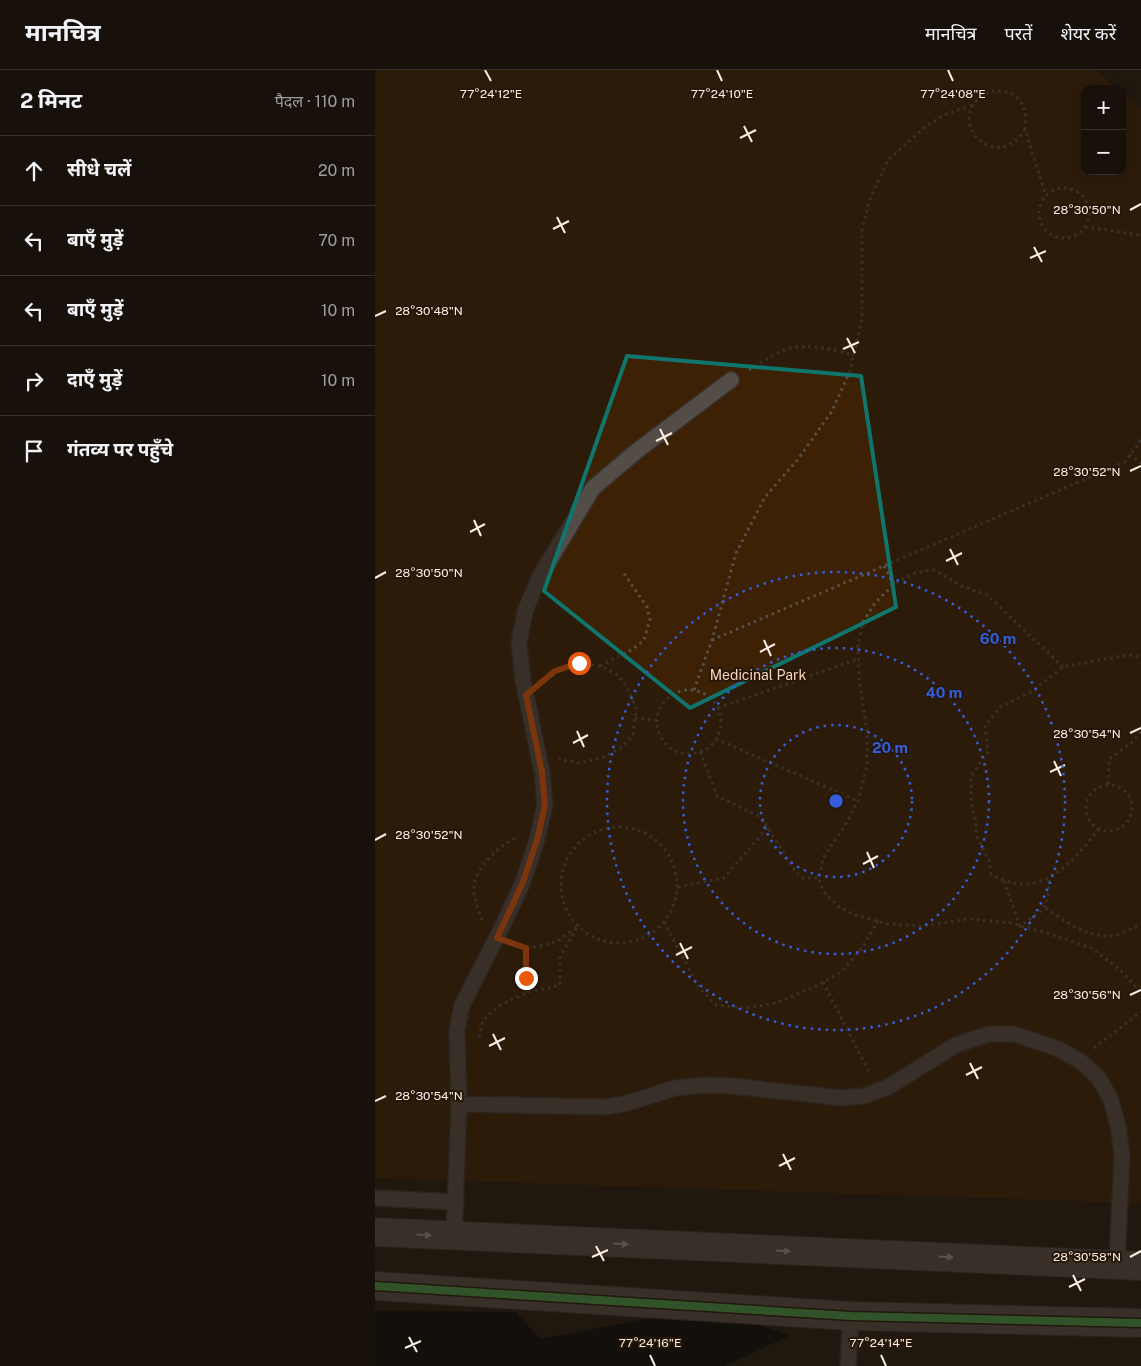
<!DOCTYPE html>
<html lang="hi">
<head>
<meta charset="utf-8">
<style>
	:root { --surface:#18110b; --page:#251f19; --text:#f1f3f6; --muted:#9f9d9d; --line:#36312c }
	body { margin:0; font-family:"Public Sans","Noto Sans Devanagari",sans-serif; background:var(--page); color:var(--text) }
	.controls { position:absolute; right:15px; top:15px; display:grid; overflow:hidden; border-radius:10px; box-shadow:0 2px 8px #0003 }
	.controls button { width:45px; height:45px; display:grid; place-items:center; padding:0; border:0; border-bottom:1px solid var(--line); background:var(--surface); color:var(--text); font:25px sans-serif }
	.stop { position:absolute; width:15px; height:15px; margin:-11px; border:4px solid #ea580c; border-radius:50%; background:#fff }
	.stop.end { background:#ea580c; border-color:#fff; box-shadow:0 1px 5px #0008 }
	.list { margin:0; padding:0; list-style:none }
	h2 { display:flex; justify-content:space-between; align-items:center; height:65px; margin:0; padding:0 20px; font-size:21px }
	h2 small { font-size:16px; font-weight:400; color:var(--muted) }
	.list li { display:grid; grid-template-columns:32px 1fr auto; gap:15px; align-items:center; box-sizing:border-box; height:70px; padding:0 20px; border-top:1px solid var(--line) }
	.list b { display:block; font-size:19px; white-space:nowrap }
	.list em { font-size:16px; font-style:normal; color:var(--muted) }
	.icon { flex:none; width:28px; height:28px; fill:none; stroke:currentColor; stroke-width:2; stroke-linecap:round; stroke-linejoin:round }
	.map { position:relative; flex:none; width:766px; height:1296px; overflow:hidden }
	header { display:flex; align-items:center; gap:30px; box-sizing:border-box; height:70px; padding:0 25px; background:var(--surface); border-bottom:1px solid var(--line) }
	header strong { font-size:24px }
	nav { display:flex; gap:28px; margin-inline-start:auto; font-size:18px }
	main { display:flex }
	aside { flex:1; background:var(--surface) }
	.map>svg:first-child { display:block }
	.green { fill:#3d2105 }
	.water { fill:#030808 }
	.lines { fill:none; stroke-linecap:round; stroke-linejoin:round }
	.service-casing { stroke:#39322d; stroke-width:18 }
	.tertiary-casing { stroke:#39322d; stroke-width:30 }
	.path { stroke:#57504a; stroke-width:3; stroke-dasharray:2.5 4; stroke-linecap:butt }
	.service { stroke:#544d47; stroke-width:15 }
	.tertiary { stroke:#544d47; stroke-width:28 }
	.cycleway-casing { stroke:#271708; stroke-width:11 }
	.cycleway { stroke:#469c4c; stroke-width:8 }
	.oneway { fill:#9f968f }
	.route { stroke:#ea580c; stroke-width:6 }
	.marked { fill:none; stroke:#0f766e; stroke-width:4; stroke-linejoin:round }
	.ticks { fill:none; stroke:#fbefe6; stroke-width:2 }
	.ring { fill:none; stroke:#335ed9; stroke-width:2.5; stroke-dasharray:2.5 5 }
	.labels { text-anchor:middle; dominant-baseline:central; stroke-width:4; stroke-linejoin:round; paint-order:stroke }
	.park-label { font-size:14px; fill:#f8d6bb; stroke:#271708 }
	.ticks-label { font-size:12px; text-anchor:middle; fill:#fbefe6; stroke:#271708; stroke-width:4; stroke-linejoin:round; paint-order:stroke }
	.centre { fill:#335ed9; stroke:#271708; stroke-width:2.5 }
	.ring-label { font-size:15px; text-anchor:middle; font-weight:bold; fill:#335ed9; stroke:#271708; stroke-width:4; stroke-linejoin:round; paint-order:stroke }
</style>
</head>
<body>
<header>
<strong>मानचित्र</strong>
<nav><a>मानचित्र</a><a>परतें</a><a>शेयर करें</a></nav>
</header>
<main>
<aside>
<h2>2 मिनट<small>पैदल · 110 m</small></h2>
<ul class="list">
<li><svg class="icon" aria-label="ahead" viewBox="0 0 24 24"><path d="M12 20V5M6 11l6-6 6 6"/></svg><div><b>सीधे चलें</b></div><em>20 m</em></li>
<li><svg class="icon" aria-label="left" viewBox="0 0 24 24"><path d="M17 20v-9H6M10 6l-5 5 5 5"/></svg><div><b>बाएँ मुड़ें</b></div><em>70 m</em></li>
<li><svg class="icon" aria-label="left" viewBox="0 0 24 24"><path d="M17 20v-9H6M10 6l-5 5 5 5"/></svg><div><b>बाएँ मुड़ें</b></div><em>10 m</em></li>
<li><svg class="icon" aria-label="right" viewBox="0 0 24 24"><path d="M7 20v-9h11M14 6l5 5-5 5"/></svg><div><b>दाएँ मुड़ें</b></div><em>10 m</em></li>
<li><svg class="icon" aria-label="arrive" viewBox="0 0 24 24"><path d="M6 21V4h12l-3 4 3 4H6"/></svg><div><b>गंतव्य पर पहुँचे</b></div></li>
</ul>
</aside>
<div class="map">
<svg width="766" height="1296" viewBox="0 0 766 1296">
	<rect width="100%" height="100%" fill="#20170f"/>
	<path class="green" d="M0,0h720l23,19h-33v82h37v-79l19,16v1095l-766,-25z"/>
	<path class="water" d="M329,1238l87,27 -66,31h-350v-55l141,1 24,27z"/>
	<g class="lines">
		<defs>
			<path id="service" d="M84,1034l147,3 22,-4 47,-15 31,-3 27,1 109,12 22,-2 24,-9 68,-42 33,-11h25l42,14 23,12 19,17 13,23 7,26 4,28 -5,111
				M0,1128l81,4
				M79,1166l5,-132 -2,-74 5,-25 40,-78 21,-45 14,-42 8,-35 -3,-33 -19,-92 -4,-36 6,-33 15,-35 53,-88 45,-38 93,-70
				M473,1296l3,-50"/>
			<path id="tertiary" d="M0,1162l766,34
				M0,1216l476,30 290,7"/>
		</defs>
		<use href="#service" class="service-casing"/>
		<use href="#tertiary" class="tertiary-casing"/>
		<path class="path" d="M650,59c-26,44 -76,-1 -47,-30 5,-5 13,-9 20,-8 22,0 31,19 27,38l21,67
			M664 143a25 25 0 1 1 50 0a25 25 0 1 1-50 0Z
			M710,157l56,8
			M374,300c10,-6 20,-13 31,-18 23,-11 50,-3 74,3
			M754,385l12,8
			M509,496l10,18
			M337,570l413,-178c5,-9 12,-14 16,-23
			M225,596l33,-17 11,-9 6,-21 -3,-12 -24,-35
			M688,597l-76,-72 -25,-9 -28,-16 -19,3 -21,11 -19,19 -12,19 -5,23 1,34 8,53v34l-9,35 -14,26 -21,31 -4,20 4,13 15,15 17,9 33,9 35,2 46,-7 42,4 39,11 41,14 28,21 22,23
			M169,610l11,-9 24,-8 21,3 18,9 10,14 8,20 -3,26 -11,12 -20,11 -23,5 -20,-4
			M319,620l18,-50 24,-87 29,-56 34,-39 33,-47 18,-40 12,-52v-90l9,-33 17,-36 37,-33 21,-13 27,-9
			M282 652a32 32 0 1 1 64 0a32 32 0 1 1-64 0Z
			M343,638l140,-49
			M260,648l22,2
			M341,669l142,62
			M325,682l17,44 45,22 33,53 8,7h16
			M733,714l1,-25 25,-18 7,-11
			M711 738a23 23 0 1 1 46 0a23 23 0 1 1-46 0Z
			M186 815a58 58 0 1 1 116 0a58 58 0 1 1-116 0Z
			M724,759c-28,34 -59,74 -108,45l-2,-13 -12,-24 -2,-19 -4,-15v-27l17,-24 -3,-26 15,-19 29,-14 34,-26 64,-12 14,2
			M629,811l16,45c25,-18 29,-15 29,-48
			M303,817l46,-9 44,-51
			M671,838c21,14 42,32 70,27 8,-2 17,-7 25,-11
			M107,850c-4,-10 -8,-21 -8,-31 -2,-18 26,-45 42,-51
			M289,852l35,66 17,17 30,3 30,-5 38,-16 27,-15 21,-24 16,-27
			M140,874l11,5 30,-7 22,-16
			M448,912l46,90
			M151,923v-44
			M104,967l4,-17 17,-15 26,-12 34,-8v-27l17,-31
			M719,978l47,-36"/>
		<use href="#service" class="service"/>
		<use href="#tertiary" class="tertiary"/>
		<defs>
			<path id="cycleway" d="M0,1216l476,30 290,7"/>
		</defs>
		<use href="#cycleway" class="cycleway-casing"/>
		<use href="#cycleway" class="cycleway"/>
	</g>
	<defs><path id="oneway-solid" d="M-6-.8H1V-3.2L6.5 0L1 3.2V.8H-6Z" transform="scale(1.25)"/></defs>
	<g class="oneway">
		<use href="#oneway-solid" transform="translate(49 1165) rotate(3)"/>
		<use href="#oneway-solid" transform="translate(246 1174) rotate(3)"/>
		<use href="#oneway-solid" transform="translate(408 1181) rotate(3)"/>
		<use href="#oneway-solid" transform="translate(571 1187) rotate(3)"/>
	</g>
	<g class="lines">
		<path class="route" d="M151,908v-30l-29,-10 26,-56 14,-42 8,-35 -3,-33 -16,-77 29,-24 24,-8"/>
	</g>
	<path d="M0 0H766V1296H0ZM252,286l234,20 35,231 -206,101 -146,-117z" fill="#20170f" fill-opacity=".55" fill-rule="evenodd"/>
	<path class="marked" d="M252,286l234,20 35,231 -206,101 -146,-117z"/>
	<path class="ticks" d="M110,0l6,11M342,0l5,11M573,0l5,11M369,56l8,16M365,68l16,-8M755,140l11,-6M182,147l8,16M178,159l16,-8M659,177l8,15M655,188l16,-7M0,246l11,-5M472,268l8,15M468,279l16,-7M285,359l8,16M281,371l16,-8M755,401l11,-5M99,450l7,16M95,462l15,-8M575,479l8,16M571,491l16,-8M0,508l11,-6M389,570l7,16M385,582l15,-8M202,661l7,16M755,663l11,-5M198,673l15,-8M679,691l7,15M675,702l15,-7M0,770l11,-6M492,782l7,16M488,794l15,-8M305,873l8,16M301,885l16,-8M755,925l11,-5M118,964l8,16M114,976l16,-8M595,993l8,16M591,1005l16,-8M0,1031l11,-5M408,1084l8,16M404,1096l16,-8M221,1176l8,15M217,1187l16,-7M755,1187l11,-6M698,1205l8,16M694,1217l16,-8M34,1267l8,15M30,1278l16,-7M275,1285l5,11M506,1285l5,11"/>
	<g class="ring">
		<circle cx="461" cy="731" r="76"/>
		<circle cx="461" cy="731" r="153"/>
		<circle cx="461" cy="731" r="229"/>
	</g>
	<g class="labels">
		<g class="park-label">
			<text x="383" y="605">Medicinal Park</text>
		</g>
	</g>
	<g class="ticks-label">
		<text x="116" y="28">77°24'12"E</text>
		<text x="347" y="28">77°24'10"E</text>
		<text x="578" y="28">77°24'08"E</text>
		<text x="712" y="144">28°30'50"N</text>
		<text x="54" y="245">28°30'48"N</text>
		<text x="712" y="406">28°30'52"N</text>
		<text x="54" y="507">28°30'50"N</text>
		<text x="712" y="668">28°30'54"N</text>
		<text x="54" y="769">28°30'52"N</text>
		<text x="712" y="929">28°30'56"N</text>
		<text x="54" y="1030">28°30'54"N</text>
		<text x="712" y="1191">28°30'58"N</text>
		<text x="275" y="1277">77°24'16"E</text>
		<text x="506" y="1277">77°24'14"E</text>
	</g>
	<circle cx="461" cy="731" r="8" class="centre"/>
	<g class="ring-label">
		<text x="623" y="574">60 m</text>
		<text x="569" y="628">40 m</text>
		<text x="515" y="683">20 m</text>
	</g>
</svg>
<div class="controls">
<button>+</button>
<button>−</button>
</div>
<div class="stop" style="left:204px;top:593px"></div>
<div class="stop end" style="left:151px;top:908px"></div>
</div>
</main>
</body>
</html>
